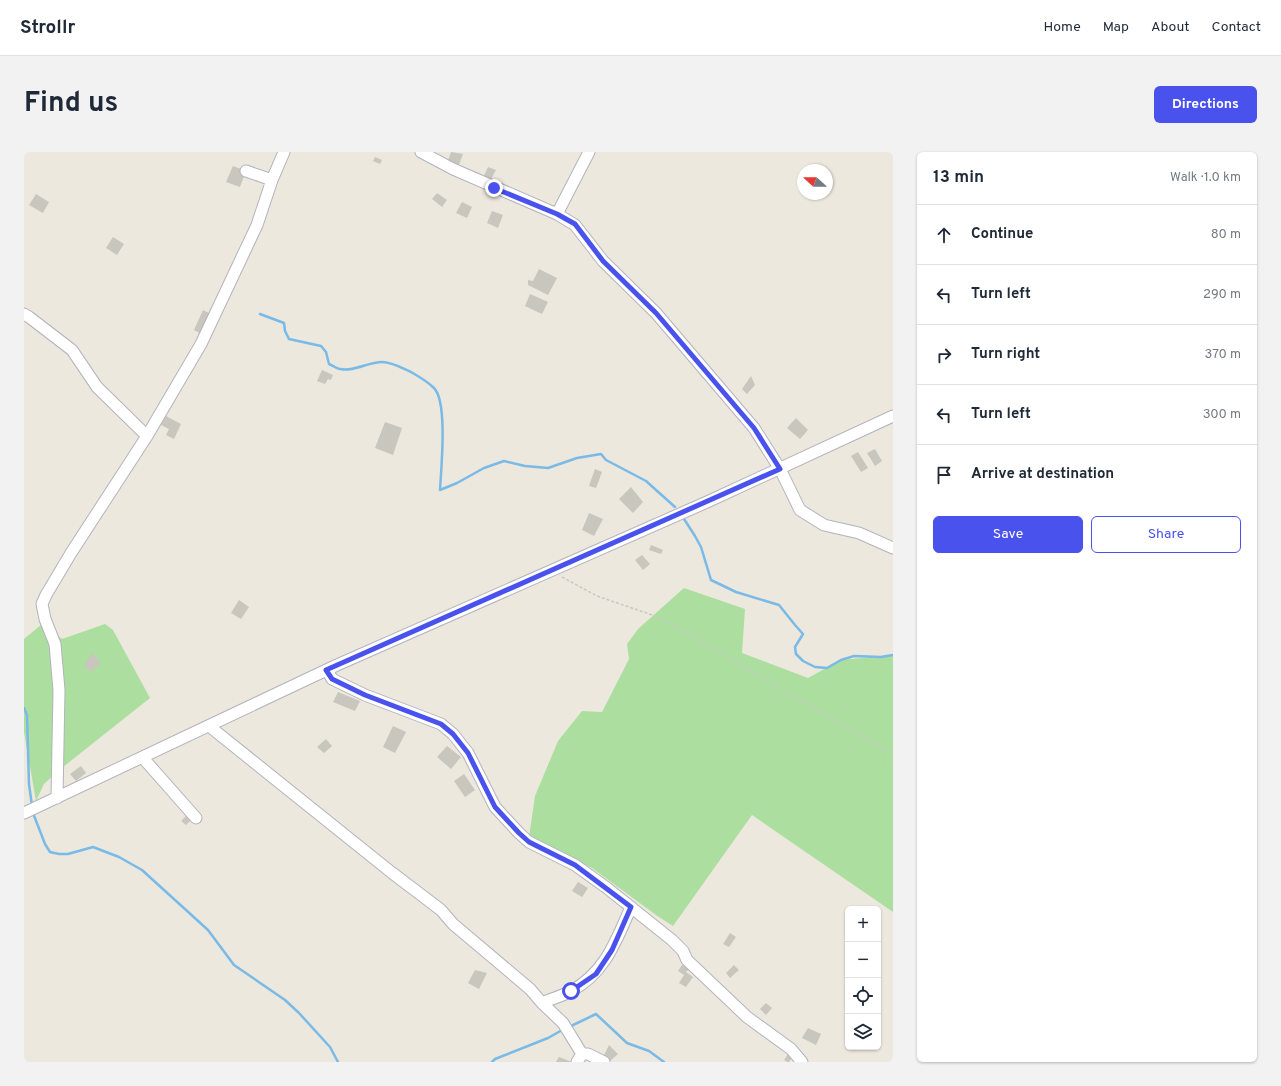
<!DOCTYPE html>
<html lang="en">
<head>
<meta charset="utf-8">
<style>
	:root { --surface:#fff; --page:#f2f2f3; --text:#1f2937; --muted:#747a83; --line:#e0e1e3; --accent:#4a52ee }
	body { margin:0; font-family:Overpass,sans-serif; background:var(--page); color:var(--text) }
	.controls { position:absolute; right:12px; bottom:12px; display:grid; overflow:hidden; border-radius:6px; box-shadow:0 1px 3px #0004 }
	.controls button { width:36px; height:36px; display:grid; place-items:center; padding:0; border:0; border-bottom:1px solid var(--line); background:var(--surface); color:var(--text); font:20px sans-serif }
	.compass { position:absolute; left:773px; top:12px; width:36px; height:36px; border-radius:50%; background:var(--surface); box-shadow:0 1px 3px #0004; rotate:291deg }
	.stop { position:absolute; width:12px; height:12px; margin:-9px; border:3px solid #4a52ee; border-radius:50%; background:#fff }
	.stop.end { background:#4a52ee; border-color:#fff; box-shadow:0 1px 4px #0008 }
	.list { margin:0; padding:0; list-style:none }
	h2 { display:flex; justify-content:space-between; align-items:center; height:52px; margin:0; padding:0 16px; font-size:17px }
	h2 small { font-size:13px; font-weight:400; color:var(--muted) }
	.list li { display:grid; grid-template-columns:26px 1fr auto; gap:12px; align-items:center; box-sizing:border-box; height:60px; padding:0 16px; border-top:1px solid var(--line) }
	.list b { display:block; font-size:15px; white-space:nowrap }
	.list em { font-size:13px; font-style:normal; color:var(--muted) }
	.actions { display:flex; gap:8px; padding:12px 16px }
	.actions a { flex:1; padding:9px 0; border:1px solid var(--accent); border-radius:6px; text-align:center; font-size:14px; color:var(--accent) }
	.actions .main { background:var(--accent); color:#fff }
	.icon { flex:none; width:22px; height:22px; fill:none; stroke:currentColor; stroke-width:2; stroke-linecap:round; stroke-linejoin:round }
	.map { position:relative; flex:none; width:869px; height:910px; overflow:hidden; border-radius:6px }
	header { display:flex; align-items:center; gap:24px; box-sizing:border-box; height:56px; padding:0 20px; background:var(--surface); border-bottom:1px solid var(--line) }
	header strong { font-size:19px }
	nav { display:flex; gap:22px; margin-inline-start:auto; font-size:14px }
	.intro { display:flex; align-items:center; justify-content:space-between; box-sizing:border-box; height:96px; padding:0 24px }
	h1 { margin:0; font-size:28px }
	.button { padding:10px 18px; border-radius:6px; background:var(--accent); color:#fff; font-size:14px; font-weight:700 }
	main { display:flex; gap:24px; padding:0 24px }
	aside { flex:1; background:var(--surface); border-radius:6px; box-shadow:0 1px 3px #0004 }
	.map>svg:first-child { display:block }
	.green { fill:#acdf9f }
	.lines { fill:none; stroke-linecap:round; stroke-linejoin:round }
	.stream { stroke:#79bae7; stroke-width:2.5 }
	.building { fill:#c8c6bd }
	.minor-casing { stroke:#b2b3be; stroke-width:13 }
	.path { stroke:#c8c8c8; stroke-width:1.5; stroke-dasharray:3 2; stroke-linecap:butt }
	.minor { stroke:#fff; stroke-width:11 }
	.route { stroke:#4a52ee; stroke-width:5 }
</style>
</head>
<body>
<header>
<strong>Strollr</strong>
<nav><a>Home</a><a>Map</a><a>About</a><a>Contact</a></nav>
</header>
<div class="intro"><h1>Find us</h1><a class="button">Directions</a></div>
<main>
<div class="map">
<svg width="869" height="910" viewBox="0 0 869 910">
	<rect width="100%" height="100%" fill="#ece8de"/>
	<path class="green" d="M660,436l61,21 -3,44 66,25 33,-18 52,-5v257l-141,-97 -79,111 -17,-11 -64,-47 -63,-31 6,-41 23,-55 24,-30 20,1 27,-53 -2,-15 11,-15z
		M18,472l20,15 43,-15 8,6 37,68 -92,73 -14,13 -8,17 -12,-69v-93z"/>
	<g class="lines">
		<path class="stream" d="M236,162l24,9 1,8 4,8 32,7 5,6 3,12c3,1 8,5 11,5 14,3 28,-7 42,-7 10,0 20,6 29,10 7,4 17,10 23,16 14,14 7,82 6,102l17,-7 27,-15 20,-7 21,5 23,2 29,-10 24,-4 5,6 40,21 29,26
			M660,367l11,17 6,11 10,33 25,12 43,13 16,20 8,9 -8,13 1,7 7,7 12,6 12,1 14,-8 13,-4 27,1 12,-2
			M0,556l3,7 2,69 3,22
			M9,661l12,31 5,8 9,2h9l25,-7 26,10 23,13 66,60 26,35 51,35 14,13 31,34 8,15
			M545,875l27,-13 31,29 22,8 15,11
			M468,910l3,-3 53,-21 16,-9"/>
	</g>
	<path class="building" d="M427,0l12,2 -4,11 -11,-4z
		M351,5l7,3 -2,4 -7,-3z
		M209,14l13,5 -6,16 -14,-5z
		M464,15l8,3 -6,11 -7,-3z
		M413,41l10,7 -5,7 -10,-8z
		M12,42l13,8 -6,11 -14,-8z
		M438,50l10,5 -5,11 -11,-5z
		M468,59l11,4 -5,13 -11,-5z
		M89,85l11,7 -7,11 -11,-7z
		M515,117l18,9 -9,17 -20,-10v-5l5,1z
		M506,142l18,8 -6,12 -17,-8z
		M179,158l12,6 -10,20 -11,-6z
		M298,218l11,5 -2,5 -3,-1 -3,5 -8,-3z
		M727,224l4,9 -8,9 -5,-5z
		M142,264l15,8 -7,15 -8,-4 3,-6 -8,-4z
		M772,266l12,12 -8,9 -13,-11z
		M361,270l17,6 -9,27 -18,-7z
		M851,297l7,12 -7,5 -8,-13z
		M834,300l10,16 -7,4 -10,-16z
		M571,317l7,3 -6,16 -7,-2z
		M607,335l12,15 -10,11 -14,-14z
		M565,361l14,6 -9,17 -12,-6z
		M627,393l12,5 -2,4 -12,-4z
		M618,403l8,9 -7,6 -8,-10z
		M215,448l10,7 -8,12 -10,-6z
		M68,501l9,10 -10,9 -7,-7z
		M314,540l22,9 -5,10 -22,-9z
		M369,574l13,6 -11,21 -12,-6z
		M302,587l6,7 -8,7 -7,-6z
		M423,594l14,11 -10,12 -14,-12z
		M57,614l5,7 -10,8 -6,-7z
		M440,622l11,16 -10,7 -11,-16z
		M164,662l5,4 -7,7 -5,-4z
		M554,730l10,6 -6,9 -10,-6z
		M706,781l6,4 -7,10 -6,-3z
		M658,813l7,4 -3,3 7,5 -7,10 -7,-4 5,-8 -6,-4z
		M710,813l5,5 -9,8 -4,-5z
		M451,818l12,3 -8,16 -11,-6z
		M742,851l6,5 -6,7 -6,-6z
		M784,876l13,6 -5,11 -14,-7z
		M585,893l9,9 -8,7 -7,-4z
		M764,902l4,3 -3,5h-2l-3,-2z
		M535,905l13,5h-16z"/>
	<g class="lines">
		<defs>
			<path id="minor" d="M397,0l32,17 104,45 18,11 28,36 53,52 98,115 26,41 20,41 24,15 35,8 34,15
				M222,19l26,9
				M533,62l32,-62
				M0,162l5,3 43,33 25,37 50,49 54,-92 56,-119 15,-45 12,-28
				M303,518l5,9 33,16 76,29 12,10 15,19 27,54 24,26 10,9 46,23 32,23 65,52 11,11 4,9 60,57 44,32 11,13
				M185,574l182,146 50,38 12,14 77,65 12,14 21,20 19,31
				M119,606l53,60
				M33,646l2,-108 -4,-46 -10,-25 -3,-15 4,-9 25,-42 76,-117
				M0,661l313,-148 370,-163 186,-86
				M518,851c9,-4 20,-7 29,-12 34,-18 45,-50 60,-84
				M553,910l5,-8h6l16,8"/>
		</defs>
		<use href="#minor" class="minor-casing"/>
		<path class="path" d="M538,425l35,19 61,21 235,137"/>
		<use href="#minor" class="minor"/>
	</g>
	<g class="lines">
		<path class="route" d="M470,36l63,26 18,10 28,37 53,52 98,115 26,41 -454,201 6,9 33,16 76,29 12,10 15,19 27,54 24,26 10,9 46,23 56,42 -19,43 -16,24 -25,17"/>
	</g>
</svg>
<div class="controls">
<button>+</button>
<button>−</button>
<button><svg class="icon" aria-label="locate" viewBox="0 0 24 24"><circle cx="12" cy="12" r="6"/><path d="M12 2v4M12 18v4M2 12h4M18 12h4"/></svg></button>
<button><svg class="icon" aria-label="layers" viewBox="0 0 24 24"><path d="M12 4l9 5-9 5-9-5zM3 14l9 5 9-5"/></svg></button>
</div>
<svg class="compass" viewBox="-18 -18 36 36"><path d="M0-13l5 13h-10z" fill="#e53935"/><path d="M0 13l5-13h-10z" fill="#747a83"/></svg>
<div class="stop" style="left:547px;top:839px"></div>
<div class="stop end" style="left:470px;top:36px"></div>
</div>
<aside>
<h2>13 min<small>Walk · 1.0 km</small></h2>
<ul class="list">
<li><svg class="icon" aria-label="ahead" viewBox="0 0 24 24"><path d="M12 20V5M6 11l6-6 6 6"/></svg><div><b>Continue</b></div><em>80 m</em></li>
<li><svg class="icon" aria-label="left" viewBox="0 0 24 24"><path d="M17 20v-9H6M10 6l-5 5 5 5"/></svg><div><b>Turn left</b></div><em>290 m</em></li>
<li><svg class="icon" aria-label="right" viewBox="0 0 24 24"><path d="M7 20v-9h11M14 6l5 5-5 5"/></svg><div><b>Turn right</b></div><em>370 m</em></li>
<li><svg class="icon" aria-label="left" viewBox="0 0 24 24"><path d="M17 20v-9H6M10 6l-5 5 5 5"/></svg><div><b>Turn left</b></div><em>300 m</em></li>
<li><svg class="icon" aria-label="arrive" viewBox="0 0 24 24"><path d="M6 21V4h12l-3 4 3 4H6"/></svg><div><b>Arrive at destination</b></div></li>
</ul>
<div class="actions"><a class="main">Save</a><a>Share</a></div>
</aside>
</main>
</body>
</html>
